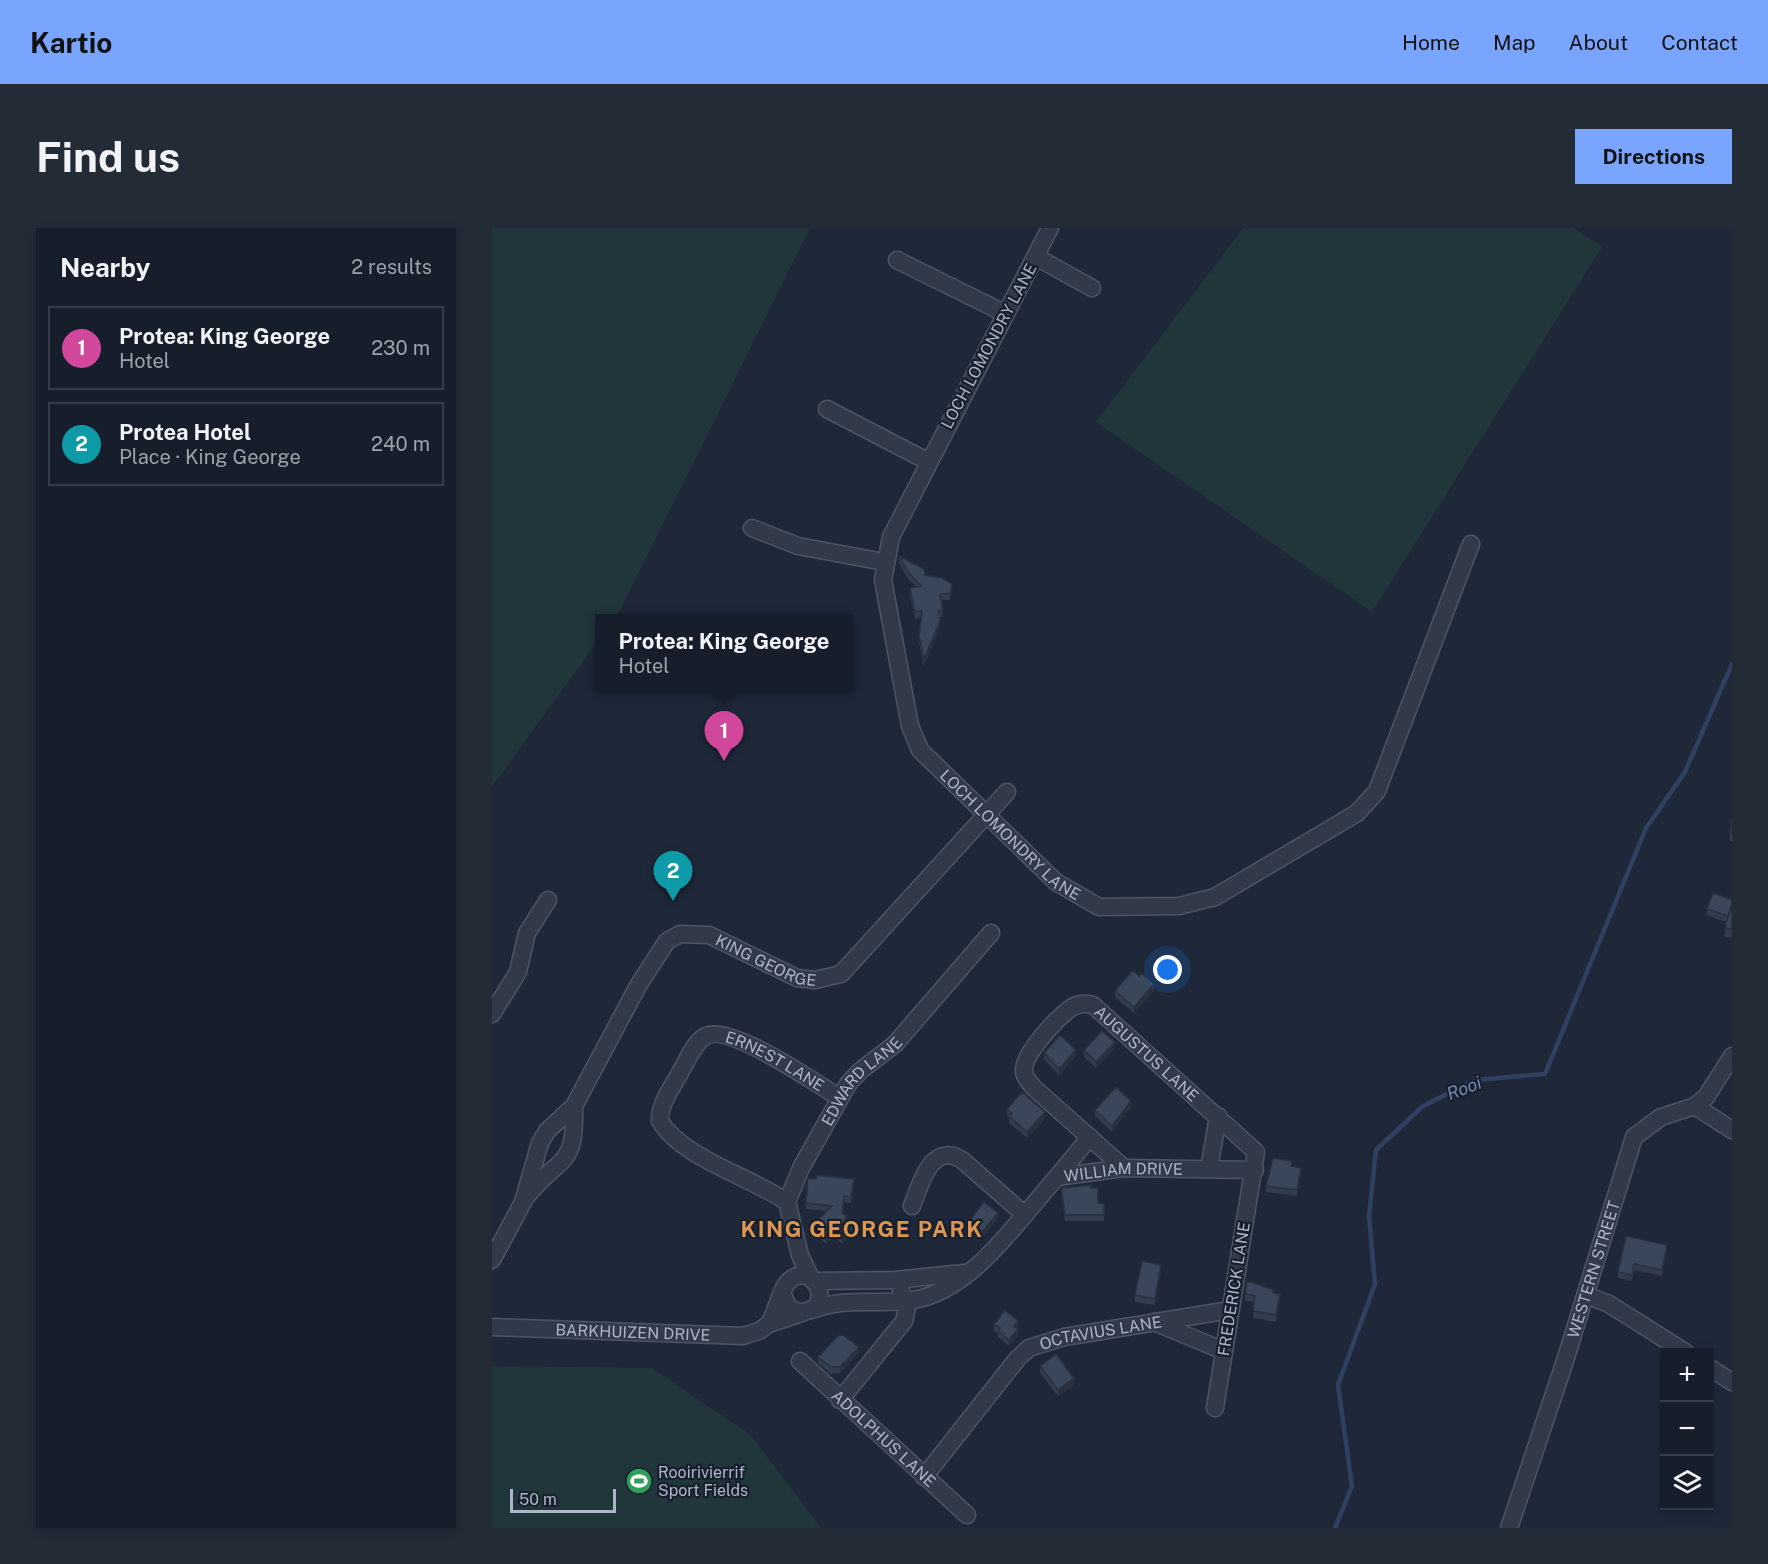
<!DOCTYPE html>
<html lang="en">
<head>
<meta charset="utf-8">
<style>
	:root { --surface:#161e2b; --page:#232b37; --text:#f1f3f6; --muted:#9ea2a9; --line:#353c47; --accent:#79a5ff }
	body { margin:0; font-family:"Public Sans",sans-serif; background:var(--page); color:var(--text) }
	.controls { position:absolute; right:18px; bottom:18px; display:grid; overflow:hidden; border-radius:0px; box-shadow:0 3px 9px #0003 }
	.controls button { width:54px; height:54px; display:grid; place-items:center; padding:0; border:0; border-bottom:2px solid var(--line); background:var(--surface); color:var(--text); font:30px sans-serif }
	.scale { position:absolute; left:18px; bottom:15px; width:106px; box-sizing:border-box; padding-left:6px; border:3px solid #acb5c7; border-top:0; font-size:16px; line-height:21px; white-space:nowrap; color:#acb5c7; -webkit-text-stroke:4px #18202e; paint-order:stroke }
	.you { position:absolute; left:676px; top:742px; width:21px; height:21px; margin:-15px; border:4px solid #fff; border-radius:50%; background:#1a73e8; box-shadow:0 0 0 9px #1a73e833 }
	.badge { display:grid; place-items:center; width:39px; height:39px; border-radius:50%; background:var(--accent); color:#fff; font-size:20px; font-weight:700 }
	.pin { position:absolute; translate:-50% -50px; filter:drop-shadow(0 2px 3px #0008) }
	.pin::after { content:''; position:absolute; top:32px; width:21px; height:18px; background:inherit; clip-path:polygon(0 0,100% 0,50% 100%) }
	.popup { position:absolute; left:103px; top:386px; width:258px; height:78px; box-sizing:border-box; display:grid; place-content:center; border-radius:0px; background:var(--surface); filter:drop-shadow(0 2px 4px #0005); font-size:20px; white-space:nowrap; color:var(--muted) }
	.popup b { font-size:22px; color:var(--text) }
	.popup::after { content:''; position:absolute; left:50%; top:100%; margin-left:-12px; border:12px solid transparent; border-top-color:var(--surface) }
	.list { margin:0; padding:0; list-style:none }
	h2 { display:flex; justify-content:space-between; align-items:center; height:78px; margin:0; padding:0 24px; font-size:26px }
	h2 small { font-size:20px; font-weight:400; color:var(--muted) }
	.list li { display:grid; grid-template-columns:39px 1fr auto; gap:18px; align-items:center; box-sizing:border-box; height:84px; margin:0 12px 12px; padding:0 12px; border:2px solid var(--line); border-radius:0px }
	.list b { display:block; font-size:22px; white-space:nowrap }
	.list p { margin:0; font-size:20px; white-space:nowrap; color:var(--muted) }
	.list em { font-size:20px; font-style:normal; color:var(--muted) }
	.icon { flex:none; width:33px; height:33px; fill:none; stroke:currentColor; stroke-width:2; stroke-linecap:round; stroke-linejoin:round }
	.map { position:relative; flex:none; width:1240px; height:1300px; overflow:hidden; border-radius:0px }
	header { display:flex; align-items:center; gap:36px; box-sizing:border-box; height:84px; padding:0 30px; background:var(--accent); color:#111 }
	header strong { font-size:28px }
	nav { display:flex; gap:33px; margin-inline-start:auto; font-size:21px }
	.intro { display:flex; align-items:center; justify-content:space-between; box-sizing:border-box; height:144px; padding:0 36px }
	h1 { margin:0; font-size:42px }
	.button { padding:15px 27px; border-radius:0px; background:var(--accent); color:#111; font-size:21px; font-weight:700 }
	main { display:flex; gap:36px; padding:0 36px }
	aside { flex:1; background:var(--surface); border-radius:0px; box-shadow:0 3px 9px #0003 }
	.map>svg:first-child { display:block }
	.green { fill:#20363a }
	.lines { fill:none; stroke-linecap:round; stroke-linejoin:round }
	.stream { stroke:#2f4060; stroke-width:4.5 }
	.minor-casing { stroke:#4d5565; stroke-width:19 }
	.minor { stroke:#323a4a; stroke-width:16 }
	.wall { fill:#323c4d }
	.shaded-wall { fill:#29313f }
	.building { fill:#3a465a; stroke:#29313f; stroke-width:1.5 }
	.labels { text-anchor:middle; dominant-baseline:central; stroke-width:4.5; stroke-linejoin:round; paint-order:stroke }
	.street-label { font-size:16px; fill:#acb5c7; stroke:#18202e }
	.poi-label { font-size:16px; fill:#acb5c7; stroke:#18202e; text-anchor:start }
	.water-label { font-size:18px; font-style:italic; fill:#7289b2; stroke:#18202e }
	.district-label { font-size:22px; font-weight:bold; letter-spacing:1.5px; fill:#dd9651; stroke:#18202e }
</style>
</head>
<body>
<header>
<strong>Kartio</strong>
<nav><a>Home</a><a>Map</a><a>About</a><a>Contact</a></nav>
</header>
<div class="intro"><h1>Find us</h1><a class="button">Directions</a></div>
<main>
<aside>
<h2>Nearby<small>2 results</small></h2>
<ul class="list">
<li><span class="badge" style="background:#d1479c">1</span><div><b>Protea: King George</b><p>Hotel</p></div><em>230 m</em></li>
<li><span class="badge" style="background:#0f9aa8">2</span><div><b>Protea Hotel</b><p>Place · King George</p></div><em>240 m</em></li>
</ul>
</aside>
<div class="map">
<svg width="1240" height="1300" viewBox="0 0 1240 1300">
	<rect width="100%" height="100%" fill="#1e2839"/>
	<path class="green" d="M0,0h318l-191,384 -5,6h-15v21l-107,148z
		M751,0h331l28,19 -230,365 -276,-190z
		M0,1138l160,2 99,67 70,93h-329z"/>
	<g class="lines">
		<path class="stream" d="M843,1300l17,-42 -14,-101 37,-101 -6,-68 7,-66 47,-44 52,-26 70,-6 101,-246 39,-56 47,-108"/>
		<defs>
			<g id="minor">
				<path id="s1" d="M558,0l-159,309 -8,43 27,146 10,24 136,132 43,25 80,-1 36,-9 142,-84 20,-22 94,-247"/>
				<path d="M544,29l56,31"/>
				<path d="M405,32l109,54"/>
				<path d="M335,181l102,53"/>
				<path d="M260,300l46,18 86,16"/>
				<path d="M0,786l26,-42 9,-39 21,-33"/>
				<path d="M1203,878l37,24"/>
				<path id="s2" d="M632,940l-91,-81c-3,-4 -9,-10 -9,-16 -1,-17 33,-53 47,-63 7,-5 14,-5 22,-3l163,147 -41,256"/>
				<path d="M717,941l9,-53"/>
				<path d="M565,949l33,-40"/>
				<path d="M34,969c34,-43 50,-27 48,-91"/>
				<path id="s3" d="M295,974c-36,-25 -105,-44 -127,-81 -1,-17 13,-35 21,-50 7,-12 12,-26 23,-34 23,-16 113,47 136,61"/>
				<path d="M420,978c8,-21 19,-65 50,-46l62,54"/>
				<path id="s4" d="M0,1032l31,-58 17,-59 7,-12 27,-25 64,-120 29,-45 13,-7 29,1 88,43 18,2 26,-6 166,-182"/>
				<path id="s5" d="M319,1051l-11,-24 -13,-53 14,-34 47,-84 12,-13 35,-27 96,-111"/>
				<path d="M323,1053l80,-1 69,-7"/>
				<path d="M1094,1067l23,9 76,48"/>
				<path id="s6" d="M320,1082c36,-14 65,-4 101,-10 59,-9 106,-81 144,-123l67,-9 131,2"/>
				<path d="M662,1094l70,29"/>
				<path d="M277,1096c7,-12 12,-36 20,-43 18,-17 39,8 27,26l-14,6 -13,-5 -6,-13"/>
				<path id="s7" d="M0,1099l251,9 16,-5 10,-7 33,-11"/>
				<path id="s8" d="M308,1133l167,154"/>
				<path d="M1218,1140l22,14"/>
				<path d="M348,1172l64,-79 3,-13 -6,-17"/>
				<path id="s9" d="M432,1249l94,-119 11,-10 35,-11 166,-27"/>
				<path id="s10" d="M1017,1300l56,-167 69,-224 27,-20 34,-11 11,-9 26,-41"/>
			</g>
		</defs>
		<use href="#minor" class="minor-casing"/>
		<use href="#minor" class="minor"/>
	</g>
	<path class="wall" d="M407,328l26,19 27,15 -2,10h-9l2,17h-4l1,10 -16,39 -5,-23 2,-26 -6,2 -5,-24v-7l6,-1 -8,-8 -9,-16z
		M1240,591v22h-2v-9z
		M1215,681l25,2v27l-7,-1v-9l1,-6 -19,-7z
		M623,763h39l-20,22 -19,-16z
		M623,820l-19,20 -12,-11v-7z
		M552,825l32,3 -17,19 -15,-16z
		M639,879l-19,25 -17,-16v-6z
		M515,881l38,10 -18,19 -18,-15v-6l-2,-2z
		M800,938l9,8 -4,22 -31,-4v-6z
		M362,957l-3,18 -7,-1 -1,12 9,20 -10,10 -8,-8 -8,8 -13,-13v-6l14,-14 -21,-2v-6z
		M569,960h30l7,15 6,1v17h-39l-4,-26z
		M506,991l-16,19 -13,-11v-6z
		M1134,1008l41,15 -5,25 -28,-6 -2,11 -14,-3v-6z
		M669,1043l-6,34 -20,-3v-7z
		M782,1065l6,7 -4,22 -23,-4 1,-16 -9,-1v-7z
		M502,1096l24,3 -1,2 1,6 -9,11 -11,-9v-4l-4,-3z
		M367,1125l-19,20 -9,1 -13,-11v-6z
		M548,1138l34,19 -16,11 -18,-23z"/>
	<path class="shaded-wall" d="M460,356v6l-2,10v-6z
		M448,393v6l-16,39v-7z
		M662,756v7l-20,22v-6z
		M623,814v6l-19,20v-6z
		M584,822v6l-17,19v-6z
		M639,873v6l-19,25v-6z
		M553,884v7l-18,19v-6z
		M809,940v6l-4,22v-6z
		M362,951v6l-3,18v-6z
		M506,985v6l-16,19v-6z
		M360,1000v6l-10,10v-6z
		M342,1002v6l-8,8v-6z
		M1175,1017v6l-5,25v-6z
		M669,1037v6l-6,34v-6z
		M788,1066v6l-4,22v-7z
		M526,1093v6l-4,5v-6z
		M526,1101v6l-9,11v-6z
		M367,1119v6l-19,20v-6z
		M582,1150v7l-16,11v-6z"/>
	<path class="building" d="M407,328l25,13 1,6 17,3 10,6 -2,10h-10l3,16 -5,1 2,10 -16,38 -5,-23 3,-25 -7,1 -5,-24 11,-2 -13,-14z
		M1239,591h1v13h-2z
		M1221,665l19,7v4l-4,12 -21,-7z
		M1238,683h2v18l-7,-1z
		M641,742l6,6 2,-3 13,11 -20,23 -19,-16z
		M610,803l13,11 -19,20 -12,-12z
		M568,807l16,15 -17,19 -15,-16z
		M624,859l15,14 -19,25 -17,-16z
		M530,864l23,20 -18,20 -18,-16 3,-3 -5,-4z
		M781,930l19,3 -1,5 10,2 -4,22 -31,-4z
		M324,947l38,4 -3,18 -7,-1 -2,17 5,4 -3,3 8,8 -10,10 -8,-8 -8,8 -13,-13 19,-19 -26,-3 2,-25 8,1z
		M599,957v3h7v15l6,1v11h-39l-4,-27z
		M492,974l14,11 -16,19 -13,-11z
		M1134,1008l41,9 -5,25 -28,-6 -2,11 -14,-3z
		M650,1033l19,4 -6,34 -20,-4z
		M755,1053l27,9 -1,3 7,1 -4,21 -23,-4 2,-15 -10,-2z
		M513,1082l13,11 -4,5 4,3 -9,11 -11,-9 2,-3 -6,-4z
		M351,1107l16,12 -19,20h-9l-13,-10 20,-21z
		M564,1126l18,24 -16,12 -18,-24z"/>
	<defs>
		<symbol id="stadium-disc" viewBox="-11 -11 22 22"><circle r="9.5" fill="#2e9e5b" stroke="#18202e"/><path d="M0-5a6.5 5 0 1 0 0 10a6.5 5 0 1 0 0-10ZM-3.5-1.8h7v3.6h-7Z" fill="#fff"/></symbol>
	</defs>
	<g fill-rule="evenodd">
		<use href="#stadium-disc" x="132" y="1238" width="30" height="30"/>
	</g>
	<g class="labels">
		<g class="street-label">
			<text transform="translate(497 118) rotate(-62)">LOCH LOMONDRY LANE</text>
			<text stroke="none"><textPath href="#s1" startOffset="690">LOCH LOMONDRY LANE</textPath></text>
			<text stroke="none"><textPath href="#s4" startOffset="474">KING GEORGE</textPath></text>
			<text stroke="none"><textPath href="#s2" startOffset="316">AUGUSTUS LANE</textPath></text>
			<text stroke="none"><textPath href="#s3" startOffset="326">ERNEST LANE</textPath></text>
			<text stroke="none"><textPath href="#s5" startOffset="225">EDWARD LANE</textPath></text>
			<text stroke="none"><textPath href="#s6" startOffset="362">WILLIAM DRIVE</textPath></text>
			<text stroke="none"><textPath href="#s10" startOffset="272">WESTERN STREET</textPath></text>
			<text transform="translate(742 1061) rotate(-81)">FREDERICK LANE</text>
			<text stroke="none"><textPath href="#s7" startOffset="141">BARKHUIZEN DRIVE</textPath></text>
			<text stroke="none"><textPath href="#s9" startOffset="240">OCTAVIUS LANE</textPath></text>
			<text stroke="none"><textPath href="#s8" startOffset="114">ADOLPHUS LANE</textPath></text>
		</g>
		<g class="poi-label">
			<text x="166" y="1244">Rooirivierrif<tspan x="166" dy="18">Sport Fields</tspan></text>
		</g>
		<g class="water-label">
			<text transform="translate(972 860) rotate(-21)">Rooi</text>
		</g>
		<g class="district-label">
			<text x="370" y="1001">KING GEORGE PARK</text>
		</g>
	</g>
</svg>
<div class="controls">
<button>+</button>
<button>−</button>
<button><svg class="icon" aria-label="layers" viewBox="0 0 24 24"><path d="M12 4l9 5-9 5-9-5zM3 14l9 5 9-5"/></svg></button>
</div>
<div class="scale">50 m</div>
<div class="you"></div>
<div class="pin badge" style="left:232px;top:533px;background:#d1479c">1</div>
<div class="popup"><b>Protea: King George</b>Hotel</div>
<div class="pin badge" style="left:181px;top:673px;background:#0f9aa8">2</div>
</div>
</main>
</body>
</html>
